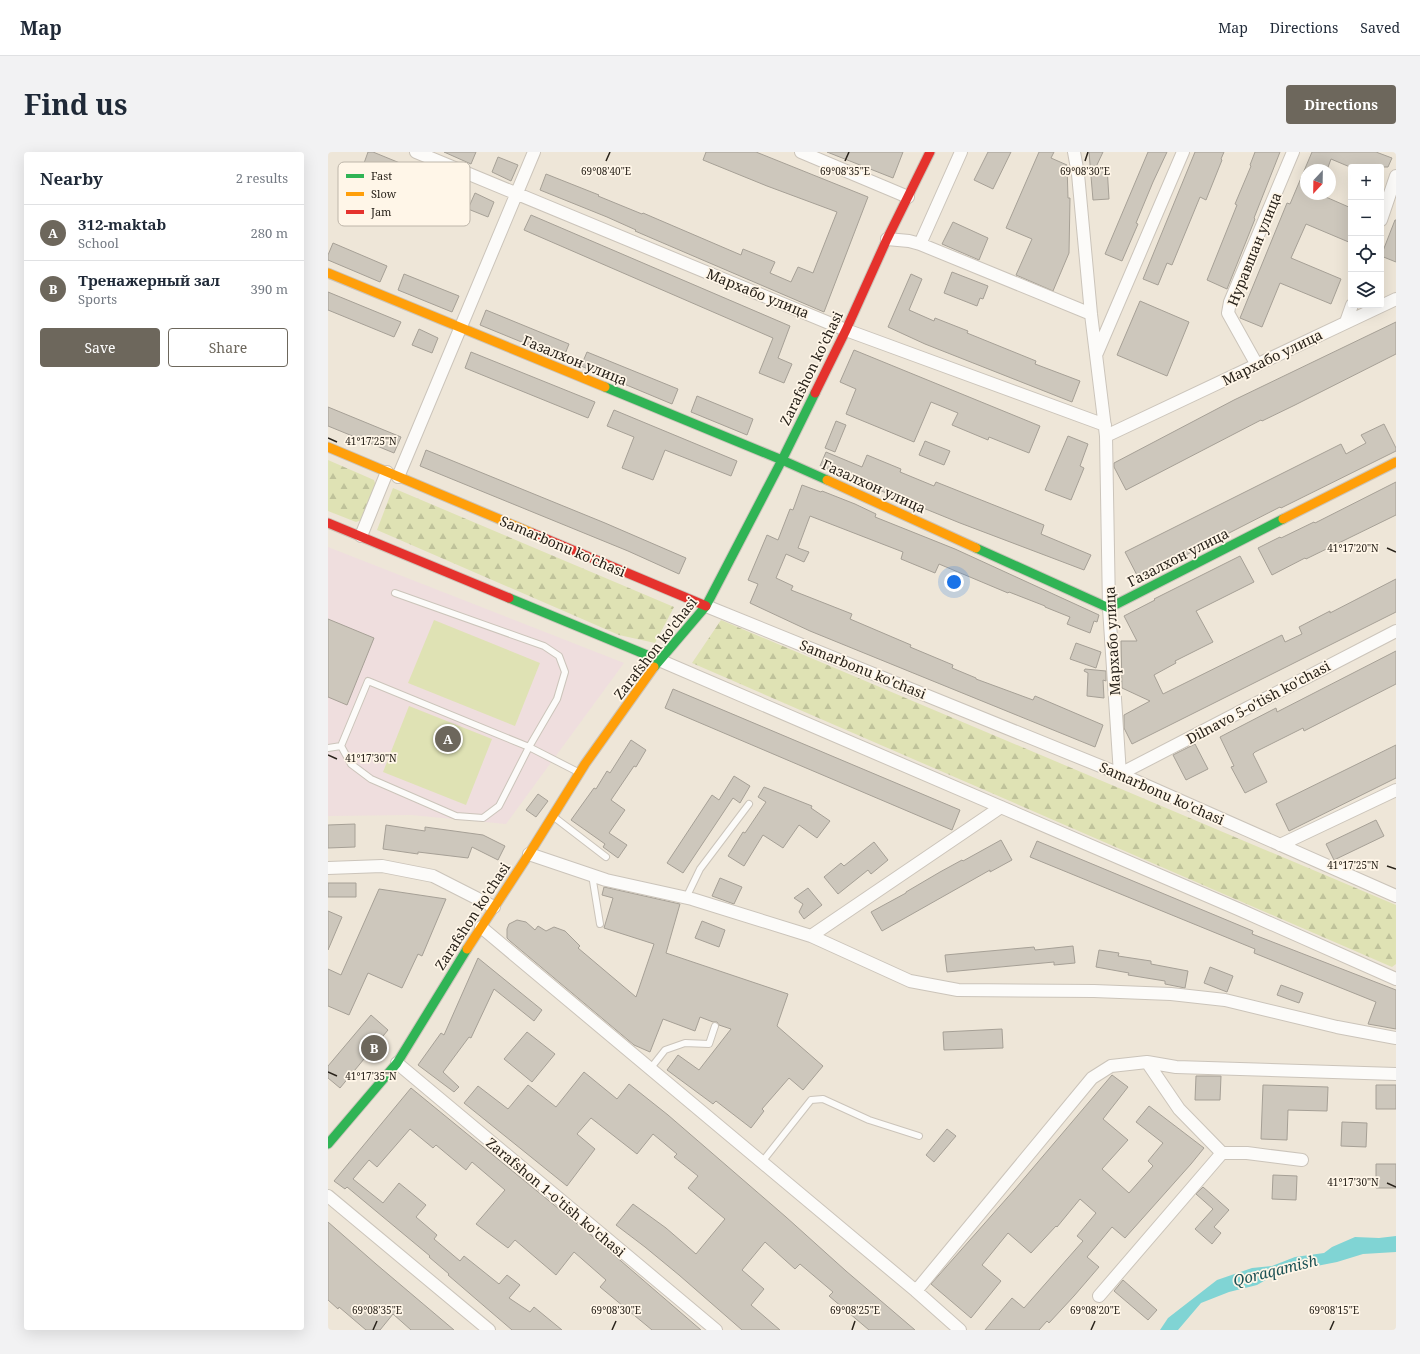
<!DOCTYPE html>
<html lang="en">
<head>
<meta charset="utf-8">
<style>
	:root { --surface:#fff; --page:#f2f2f3; --text:#1f2937; --muted:#747a83; --line:#e0e1e3; --accent:#6d675c }
	body { margin:0; font-family:"Noto Serif",serif; background:var(--page); color:var(--text) }
	.controls { position:absolute; right:12px; top:12px; display:grid; overflow:hidden; border-radius:4px; box-shadow:0 4px 16px #0002 }
	.controls button { width:36px; height:36px; display:grid; place-items:center; padding:0; border:0; border-bottom:1px solid var(--line); background:var(--surface); color:var(--text); font:20px sans-serif }
	.compass { position:absolute; left:972px; top:12px; width:36px; height:36px; border-radius:50%; background:var(--surface); box-shadow:0 4px 16px #0002; rotate:202deg }
	.you { position:absolute; left:626px; top:430px; width:14px; height:14px; margin:-10px; border:3px solid #fff; border-radius:50%; background:#1a73e8; box-shadow:0 0 0 6px #1a73e833 }
	.badge { display:grid; place-items:center; width:26px; height:26px; border-radius:50%; background:var(--accent); color:#fff; font-size:13px; font-weight:700 }
	.pin { position:absolute; translate:-50% -50%; border:2px solid #fff; box-shadow:0 1px 4px #0006 }
	.list { margin:0; padding:0; list-style:none }
	h2 { display:flex; justify-content:space-between; align-items:center; height:52px; margin:0; padding:0 16px; font-size:17px }
	h2 small { font-size:13px; font-weight:400; color:var(--muted) }
	.list li { display:grid; grid-template-columns:26px 1fr auto; gap:12px; align-items:center; box-sizing:border-box; height:56px; padding:0 16px; border-top:1px solid var(--line) }
	.list b { display:block; font-size:15px; white-space:nowrap }
	.list p { margin:0; font-size:13px; white-space:nowrap; color:var(--muted) }
	.list em { font-size:13px; font-style:normal; color:var(--muted) }
	.actions { display:flex; gap:8px; padding:12px 16px }
	.actions a { flex:1; padding:9px 0; border:1px solid var(--accent); border-radius:4px; text-align:center; font-size:14px; color:var(--accent) }
	.actions .main { background:var(--accent); color:#fff }
	.icon { flex:none; width:22px; height:22px; fill:none; stroke:currentColor; stroke-width:2; stroke-linecap:round; stroke-linejoin:round }
	.map { position:relative; flex:none; width:1068px; height:1178px; overflow:hidden; border-radius:4px }
	header { display:flex; align-items:center; gap:24px; box-sizing:border-box; height:56px; padding:0 20px; background:var(--surface); border-bottom:1px solid var(--line) }
	header strong { font-size:19px }
	nav { display:flex; gap:22px; margin-inline-start:auto; font-size:14px }
	.intro { display:flex; align-items:center; justify-content:space-between; box-sizing:border-box; height:96px; padding:0 24px }
	h1 { margin:0; font-size:28px }
	.button { padding:10px 18px; border-radius:4px; background:var(--accent); color:#fff; font-size:14px; font-weight:700 }
	main { display:flex; gap:24px; padding:0 24px }
	aside { flex:1; background:var(--surface); border-radius:4px; box-shadow:0 4px 16px #0002 }
	.map>svg:first-child { display:block }
	.education { fill:#efdede }
	.forest { fill:url(#forest-firs) }
	.garden { fill:#dfe2b4 }
	.water { fill:#80d4d4 }
	.building { fill:#cdc7bc; stroke:#a6a096 }
	.lines { fill:none; stroke-linecap:round; stroke-linejoin:round }
	.lane-casing { stroke:#cbc4ba; stroke-width:8 }
	.street-casing { stroke:#cbc4ba; stroke-width:14 }
	.fast-casing { stroke:#cbc4ba; stroke-width:11 }
	.slow-casing { stroke:#cbc4ba; stroke-width:11 }
	.jam-casing { stroke:#cbc4ba; stroke-width:11 }
	.lane { stroke:#fcfbf9; stroke-width:6 }
	.street { stroke:#fcfbf9; stroke-width:12 }
	.fast { stroke:#30b455; stroke-width:9 }
	.slow { stroke:#ff9f0a; stroke-width:9 }
	.jam { stroke:#e5322d; stroke-width:9 }
	.ticks { fill:none; stroke:#28221a; stroke-width:1.5 }
	.labels { text-anchor:middle; dominant-baseline:central; stroke-width:3.5; stroke-linejoin:round; paint-order:stroke }
	.street-label { font-size:14px; fill:#28221a; stroke:#fff6e8 }
	.water-label { font-size:15px; font-style:italic; fill:#1d5255; stroke:#fff6e8 }
	.key { fill:#fff6e8; stroke:#beb6aa; stroke-width:1 }
	.key-label { font-size:11px; fill:#28221a }
	.ticks-label { font-size:10px; text-anchor:middle; fill:#28221a; stroke:#fff6e8; stroke-width:3.5; stroke-linejoin:round; paint-order:stroke }
</style>
</head>
<body>
<header>
<strong>Map</strong>
<nav><a>Map</a><a>Directions</a><a>Saved</a></nav>
</header>
<div class="intro"><h1>Find us</h1><a class="button">Directions</a></div>
<main>
<aside>
<h2>Nearby<small>2 results</small></h2>
<ul class="list">
<li><span class="badge">A</span><div><b>312-maktab</b><p>School</p></div><em>280 m</em></li>
<li><span class="badge">B</span><div><b>Тренажерный зал</b><p>Sports</p></div><em>390 m</em></li>
</ul>
<div class="actions"><a class="main">Save</a><a>Share</a></div>
</aside>
<div class="map">
<svg width="1068" height="1178" viewBox="0 0 1068 1178">
	<defs>
		<pattern id="forest-firs" width="22" height="20" patternUnits="userSpaceOnUse"><rect width="22" height="20" fill="#dfe2b4"/><path d="M5 1l3.5 6h-7zM16 11l3.5 6h-7z" fill="#bfc29a"/></pattern>
	</defs>
	<rect width="100%" height="100%" fill="#eee6d8"/>
	<path class="education" d="M0,395l296,116 -118,161 -95,-9 -83,1z"/>
	<path class="forest" d="M0,308l46,20 2,6 -14,34 -6,2 -28,-11z
		M65,336l281,119 -19,36 -36,-8 -242,-105z
		M393,468l675,285v59l-4,3 -700,-304z"/>
	<path class="garden" d="M106,468l106,43 -25,63 -107,-43z
		M81,554l83,33 -26,66 -83,-33z"/>
	<path class="water" d="M1068,1084v16l-33,2 -26,8 -61,12 -19,11 -28,7 -28,11 -23,27h-18l8,-12 49,-38 35,-12 20,-2 23,-9 29,-4 8,-6 23,-10 24,1z"/>
	<path class="building" d="M40,0h5l83,34 -6,16 -87,-36z
		M116,0h32l-5,12z
		M378,0h50l112,45 -44,115 -189,-81 1,-1 -29,-13 -67,-27 6,-16 53,21 -1,1 44,18 1,-1 98,42 2,-6 32,13 -5,11 21,9 7,-15 15,6 24,-61 -70,-26 -64,-26z
		M499,0h76l-10,26z
		M660,0h23l-18,37 -19,-9z
		M711,0h15l-3,6 16,7 1,33h2l-1,55 -16,38 -37,-16 16,-36 -26,-11z
		M761,0h14l-7,15 11,-1 2,33 -16,1z
		M820,0h19l-14,30 -17,41 2,1 -16,37 -17,-7z
		M867,0h29l-3,7 1,1 -16,40 -6,-3 -28,68 -5,-2 -9,22 -15,-6z
		M927,0h25l-26,66 1,1 -28,70 -20,-9 30,-75 -2,-1 16,-38 -1,-1z
		M984,0h64l16,6 -4,9h-38l-19,-8 -4,11h-21v24h13l32,14v35l-45,-19 -15,34 50,21 -10,25 -51,-21 -18,44 -22,-9 47,-115 3,1z
		M170,5l20,8 -7,16 -19,-9z
		M147,41l19,9 -6,15 -20,-8z
		M203,63l259,111 -12,32 14,6 -8,19 -25,-10 14,-35 -249,-108z
		M1067,68h1v42l-15,-6z
		M625,70l35,16 -9,22 -37,-16z
		M5,91l54,23 -7,16 -52,-22v-5z
		M624,120l36,14 -5,13 -3,-1 -3,8 -33,-13z
		M76,122l55,22 -7,16 -54,-22z
		M583,122l11,5 -13,31 25,11 1,-3 33,13 -1,2 69,28 -1,3 45,17 -8,21 -147,-58 -37,-17z
		M0,140l73,30 -7,15 -66,-27z
		M812,149l49,21 -22,54 -50,-21z
		M158,158l83,34 -6,15 -83,-34z
		M1068,170v32l-101,51 -33,16 -1,-1 -135,70 -12,-23v-4l120,-63z
		M91,177l19,9 -6,15 -20,-8z
		M526,198l186,76 -11,27 -40,-16 -1,3 -36,-15 6,-12 -27,-11 -17,40 -68,-28 10,-25 -16,-7z
		M143,200l124,50 -7,16 -123,-50z
		M259,200l91,37 -6,15 -91,-38z
		M369,244l56,23 -6,16 -56,-23z
		M0,255l73,30 -7,16 -66,-27z
		M286,258l123,51 -6,15 -66,-26 -12,30 -31,-12 12,-31 -27,-11z
		M508,269l10,4 -11,27 -10,-4z
		M1056,272l12,24v3l-115,57 -1,-1 -141,72 -14,-27 216,-108 5,10 20,-11 -5,-8z
		M740,284l20,8 -8,22 4,2 -13,32 -26,-10z
		M597,289l25,10 -6,14 -25,-10z
		M98,298l179,73 81,35 -7,16 -51,-23 -208,-85z
		M498,300l36,15 5,-12 34,14 -1,3 34,14 2,-4 108,43 -3,9 50,21 -7,15 -124,-47 -140,-57z
		M1068,330v33l-90,44 -1,-1 -33,17 -14,-27 22,-11 1,1 33,-16 1,1z
		M474,333l19,7 1,-1 33,13 21,10 -1,3 80,32 144,66 -2,7 -3,-1 -4,12 -23,-9 3,-7 -25,-10v-1l-36,-14 -1,1 -69,-29 -4,9 -34,-14 2,-7 -93,-36 -12,32 11,4 -5,10 -18,-8 -10,24 17,8 -2,4 61,24 -2,5 61,26 -1,2 43,18 -1,3 24,10v1l57,21 2,-4 68,29 -8,22 -285,-116 -60,-28 8,-19 -10,-4 19,-45 11,5 12,-31 3,1z
		M912,404l14,26 -58,29 17,31 -38,19 1,2 -22,12 9,19 119,-59 3,7 17,-8 -3,-7 31,-16v2l66,-34v33l-264,132 -8,-16v-13l26,-14 -28,-13 -1,-47h16l-13,-25 31,-16 -1,-1z
		M0,467l46,19 -27,67 -19,-8z
		M748,491l25,9 -5,16 -26,-9z
		M1068,499v33l-92,47 -1,-3 -48,24 -2,2 14,28 -22,11 -14,-26 3,-1 -14,-29 56,-29 1,4z
		M757,517l21,2v10l-3,-1 1,18 -17,-2 1,-23 -4,-2z
		M345,537l287,121 -8,20 -287,-122z
		M303,588l15,10 -10,17 -2,-1 -23,34 14,10 -16,23 18,12 -9,13 -15,-11 2,-3 -34,-24 23,-32 2,1 11,-18 3,2z
		M867,592l13,25 -22,11 -13,-25z
		M1068,593v33l-107,53 -13,-27z
		M406,624l16,10 -10,17 -7,-5 -50,75 -16,-10 45,-68 7,5z
		M436,635l48,19 -1,2 19,13 -13,17 -18,-13 -16,23 -20,-13 -19,31 -16,-10 15,-24 2,1 21,-31 -8,-5z
		M210,642l10,7 -12,16 -10,-7z
		M1048,668l8,16 -50,24 -8,-16z
		M27,672v23l-27,1v-23z
		M58,673l39,6v-4l58,8 22,11 -7,14 -26,-13 -4,11 -50,-6v2l-35,-5z
		M673,688l11,20 -22,12v-2l-108,61 -11,-19 35,-19v-1l34,-20 22,-12 1,1z
		M709,689l216,90 -1,3 144,56v39l-28,-5 8,-22 -122,-49 1,-4 -225,-92z
		M546,690l14,18 -17,14 -3,-4 -30,24 -14,-17 17,-14 3,3z
		M392,726l22,9 -8,17 -22,-8z
		M0,731h28v14h-28z
		M276,735l76,17 -14,49 122,41 -11,32 46,40 -20,24 -14,-12 -27,31 2,2 -13,17 -35,-27 -3,3 -46,-34 11,-15 21,15 32,-41 -12,-4 -2,-3h-4l-13,-5 -5,14 -32,-12 -13,33 -16,-7 -124,-104 -3,-3v-9l2,-5 8,-4 9,2 9,8 3,-4 8,5 8,-4 11,4 15,15 -2,2 58,49 18,-53 -50,-16 9,-30 -11,-3z
		M480,736l14,17 -18,14 -5,-7 4,-8 -9,-6z
		M51,737l67,10 -24,57 -4,-2 -16,34 -34,-15 -19,42 -21,-9v-37l13,6z
		M0,759l14,6 -14,33z
		M374,769l23,9 -6,17 -24,-9z
		M745,794l2,17 -21,2v-3l-107,10 -2,-17 89,-8 1,3z
		M771,798l20,3 -1,3 33,5v3l37,7 -3,17 -20,-4v-3l-37,-6 1,-2 -33,-6z
		M150,806l64,52 -8,11 -40,-32 -23,49 -2,-1 -26,35 16,15 -5,5 -36,-27 23,-32 3,2z
		M882,815l23,9 -6,16 -23,-9z
		M953,833l22,8 -4,10 -22,-8z
		M43,863l17,15 -48,58 -12,-10v-12z
		M674,877l1,19 -59,2 -1,-18z
		M199,880l28,22 -23,28 -28,-23z
		M256,920l33,27 12,-15 39,31 118,102 60,54 69,59h-46l-40,-34 4,-4 -33,-28 -5,5 -30,-27 -23,28 22,19 -13,16 29,25h-38l-63,-55 -34,-28 -29,-22 17,-21 33,24 30,26 29,-35 -37,-31 10,-12 -24,-19 3,-3 -24,-20 -16,20 -46,-36 -14,16 18,15 -28,37 -103,-83 14,-17 30,23 20,-24 28,22z
		M784,923l16,12 -25,32 25,21 -26,29 27,24 24,-27 -5,-5 15,-18 -27,-21 13,-16 55,42 -13,16 -66,74 -13,-11 -25,30 12,10 -25,29 -25,27 -2,-2 -8,9h-54l27,-32 12,10 59,-67 -6,-5 19,-23 -16,-14 -23,28 -1,-1 -25,27 -23,-20 -26,32 19,16 -30,37 -40,-34 84,-95z
		M868,924h25l-1,24h-25z
		M935,933l65,2 -1,24 -39,-1 -1,30 -26,-1z
		M1048,933h20v24h-20z
		M83,936l181,148 109,94h-49l-52,-43 6,-7 -32,-28 -18,23 -41,-35 -7,8 -32,-24 29,-34 -33,-28 -6,8 -30,-25 -3,3 -23,-19 -33,38 -8,-7 -16,19 30,24 16,-20 27,22 -10,12 21,18 -3,4 26,22 4,-5 35,28 8,-9 13,10 -11,13 21,14 4,-5 28,23h-50l-64,-55 1,-1 -20,-17 1,-1 -83,-69 -2,2 -11,-8z
		M1014,970l25,1 -1,24 -25,-1z
		M619,977l9,7 -22,26 -8,-7z
		M1048,1012h20v24h-20z
		M945,1023l24,1 -1,24 -24,-1z
		M875,1035l26,23 -15,17 7,6 -9,11 -17,-15 18,-20 -17,-15z
		M0,1070l48,42 78,66h-43l-18,-16 -13,16h-14l-27,-23 -1,2 -10,-9z
		M795,1128l34,30 -9,10 -34,-29z"/>
	<g class="lines">
		<defs>
			<path id="lane" d="M13,594l10,18 20,15 85,37 27,2 16,-12 30,-59 28,-48 8,-27 -6,-16 -15,-10 -149,-53
				M0,596l13,-2 27,-65 161,66 49,25
				M226,665l52,40
				M264,723l8,49
				M358,746l14,-29 49,-65
				M322,917l15,-19 20,-7 24,1 6,-18
				M434,1010l49,-62 12,-1 46,21 50,16"/>
			<path id="street" d="M88,0l430,178 259,95
				M473,0l107,45
				M746,0l4,22 13,140 15,122 3,172 11,166 276,-143
				M1053,68l15,-44
				M559,87l22,2 11,3 171,70
				M592,92l41,-92
				M1018,170l6,-17
				M769,201l86,-201
				M929,213l-29,-52 2,-11 63,-150
				M778,284l290,-137
				M70,325l136,-325
				M33,384l26,-64
				M378,454l414,168 276,122
				M331,508l579,249 158,70
				M952,693l116,-55
				M201,702l77,26 86,19 119,37 99,45 48,9 136,1 77,3 54,6 112,27 59,11
				M0,716l54,-2 51,10 61,31
				M153,775l435,364 44,39
				M483,784l190,-129
				M819,910l32,47 43,44h25l55,7
				M69,911l319,267
				M0,1044l161,134
				M588,1139l176,-213 19,-12 36,-4 29,5 220,7
				M771,1144l123,-143"/>
			<path id="fast" d="M277,235l177,73 45,20
				M648,396l133,60 174,-89
				M181,446l150,62
				M326,515l52,-61 76,-146 33,-67
				M0,992l69,-81 70,-114"/>
			<path id="slow" d="M0,121l277,114
				M0,295l204,86
				M499,328l149,68
				M955,367l113,-57
				M139,797l62,-95 56,-90 69,-97"/>
			<path id="jam" d="M487,241l31,-63 41,-91 43,-87
				M0,371l181,75
				M204,381l174,73"/>
		</defs>
		<use href="#lane" class="lane-casing"/>
		<use href="#street" class="street-casing"/>
		<use href="#fast" class="fast-casing"/>
		<use href="#slow" class="slow-casing"/>
		<use href="#jam" class="jam-casing"/>
		<use href="#lane" class="lane"/>
		<use href="#street" class="street"/>
		<use href="#fast" class="fast"/>
		<use href="#slow" class="slow"/>
		<use href="#jam" class="jam"/>
	</g>
	<path class="ticks" d="M278,9l4,-9M517,9l4,-9M757,9l3,-9M0,286l9,4M1059,396l9,4M0,603l9,4M1059,714l9,3M0,920l9,4M1059,1031l9,4M45,1178l4,-9M284,1178l4,-9M524,1178l3,-9M763,1178l4,-9M1002,1178l4,-9"/>
	<g class="labels">
		<g class="street-label">
			<text transform="translate(926 97) rotate(-68)">Нуравшан улица</text>
			<text transform="translate(430 141) rotate(22)">Мархабо улица</text>
			<text transform="translate(944 205) rotate(-26)">Мархабо улица</text>
			<text transform="translate(247 208) rotate(22)">Газалхон улица</text>
			<text transform="translate(483 216) rotate(-64)">Zarafshon ko'chasi</text>
			<text transform="translate(546 334) rotate(24)">Газалхон улица</text>
			<text transform="translate(235 394) rotate(23)">Samarbonu ko'chasi</text>
			<text transform="translate(850 405) rotate(-27)">Газалхон улица</text>
			<text transform="translate(784 489) rotate(-93)">Мархабо улица</text>
			<text transform="translate(327 496) rotate(-52)">Zarafshon ko'chasi</text>
			<text transform="translate(535 517) rotate(22)">Samarbonu ko'chasi</text>
			<text transform="translate(930 550) rotate(-28)">Dilnavo 5-o'tish ko'chasi</text>
			<text transform="translate(834 641) rotate(24)">Samarbonu ko'chasi</text>
			<text transform="translate(144 764) rotate(-57)">Zarafshon ko'chasi</text>
			<text transform="translate(228 1045) rotate(40)">Zarafshon 1-o'tish ko'chasi</text>
		</g>
		<g class="water-label">
			<text transform="translate(947 1118) rotate(-14)">Qoraqamish</text>
		</g>
	</g>
	<rect x="10" y="10" width="132" height="64" rx="6" class="key"/>
	<rect x="18" y="22" width="18" height="4" fill="#30b455"/>
	<rect x="18" y="40" width="18" height="4" fill="#ff9f0a"/>
	<rect x="18" y="58" width="18" height="4" fill="#e5322d"/>
	<g class="key-label">
		<text x="43" y="28">Fast</text>
		<text x="43" y="46">Slow</text>
		<text x="43" y="64">Jam</text>
	</g>
	<g class="ticks-label">
		<text x="278" y="23">69°08'40"E</text>
		<text x="517" y="23">69°08'35"E</text>
		<text x="757" y="23">69°08'30"E</text>
		<text x="43" y="293">41°17'25"N</text>
		<text x="1025" y="400">41°17'20"N</text>
		<text x="43" y="610">41°17'30"N</text>
		<text x="1025" y="717">41°17'25"N</text>
		<text x="43" y="928">41°17'35"N</text>
		<text x="1025" y="1034">41°17'30"N</text>
		<text x="49" y="1162">69°08'35"E</text>
		<text x="288" y="1162">69°08'30"E</text>
		<text x="527" y="1162">69°08'25"E</text>
		<text x="767" y="1162">69°08'20"E</text>
		<text x="1006" y="1162">69°08'15"E</text>
	</g>
</svg>
<div class="controls">
<button>+</button>
<button>−</button>
<button><svg class="icon" aria-label="locate" viewBox="0 0 24 24"><circle cx="12" cy="12" r="6"/><path d="M12 2v4M12 18v4M2 12h4M18 12h4"/></svg></button>
<button><svg class="icon" aria-label="layers" viewBox="0 0 24 24"><path d="M12 4l9 5-9 5-9-5zM3 14l9 5 9-5"/></svg></button>
</div>
<svg class="compass" viewBox="-18 -18 36 36"><path d="M0-13l5 13h-10z" fill="#e53935"/><path d="M0 13l5-13h-10z" fill="#747a83"/></svg>
<div class="you"></div>
<div class="pin badge" style="left:120px;top:587px">A</div>
<div class="pin badge" style="left:46px;top:896px">B</div>
</div>
</main>
</body>
</html>
